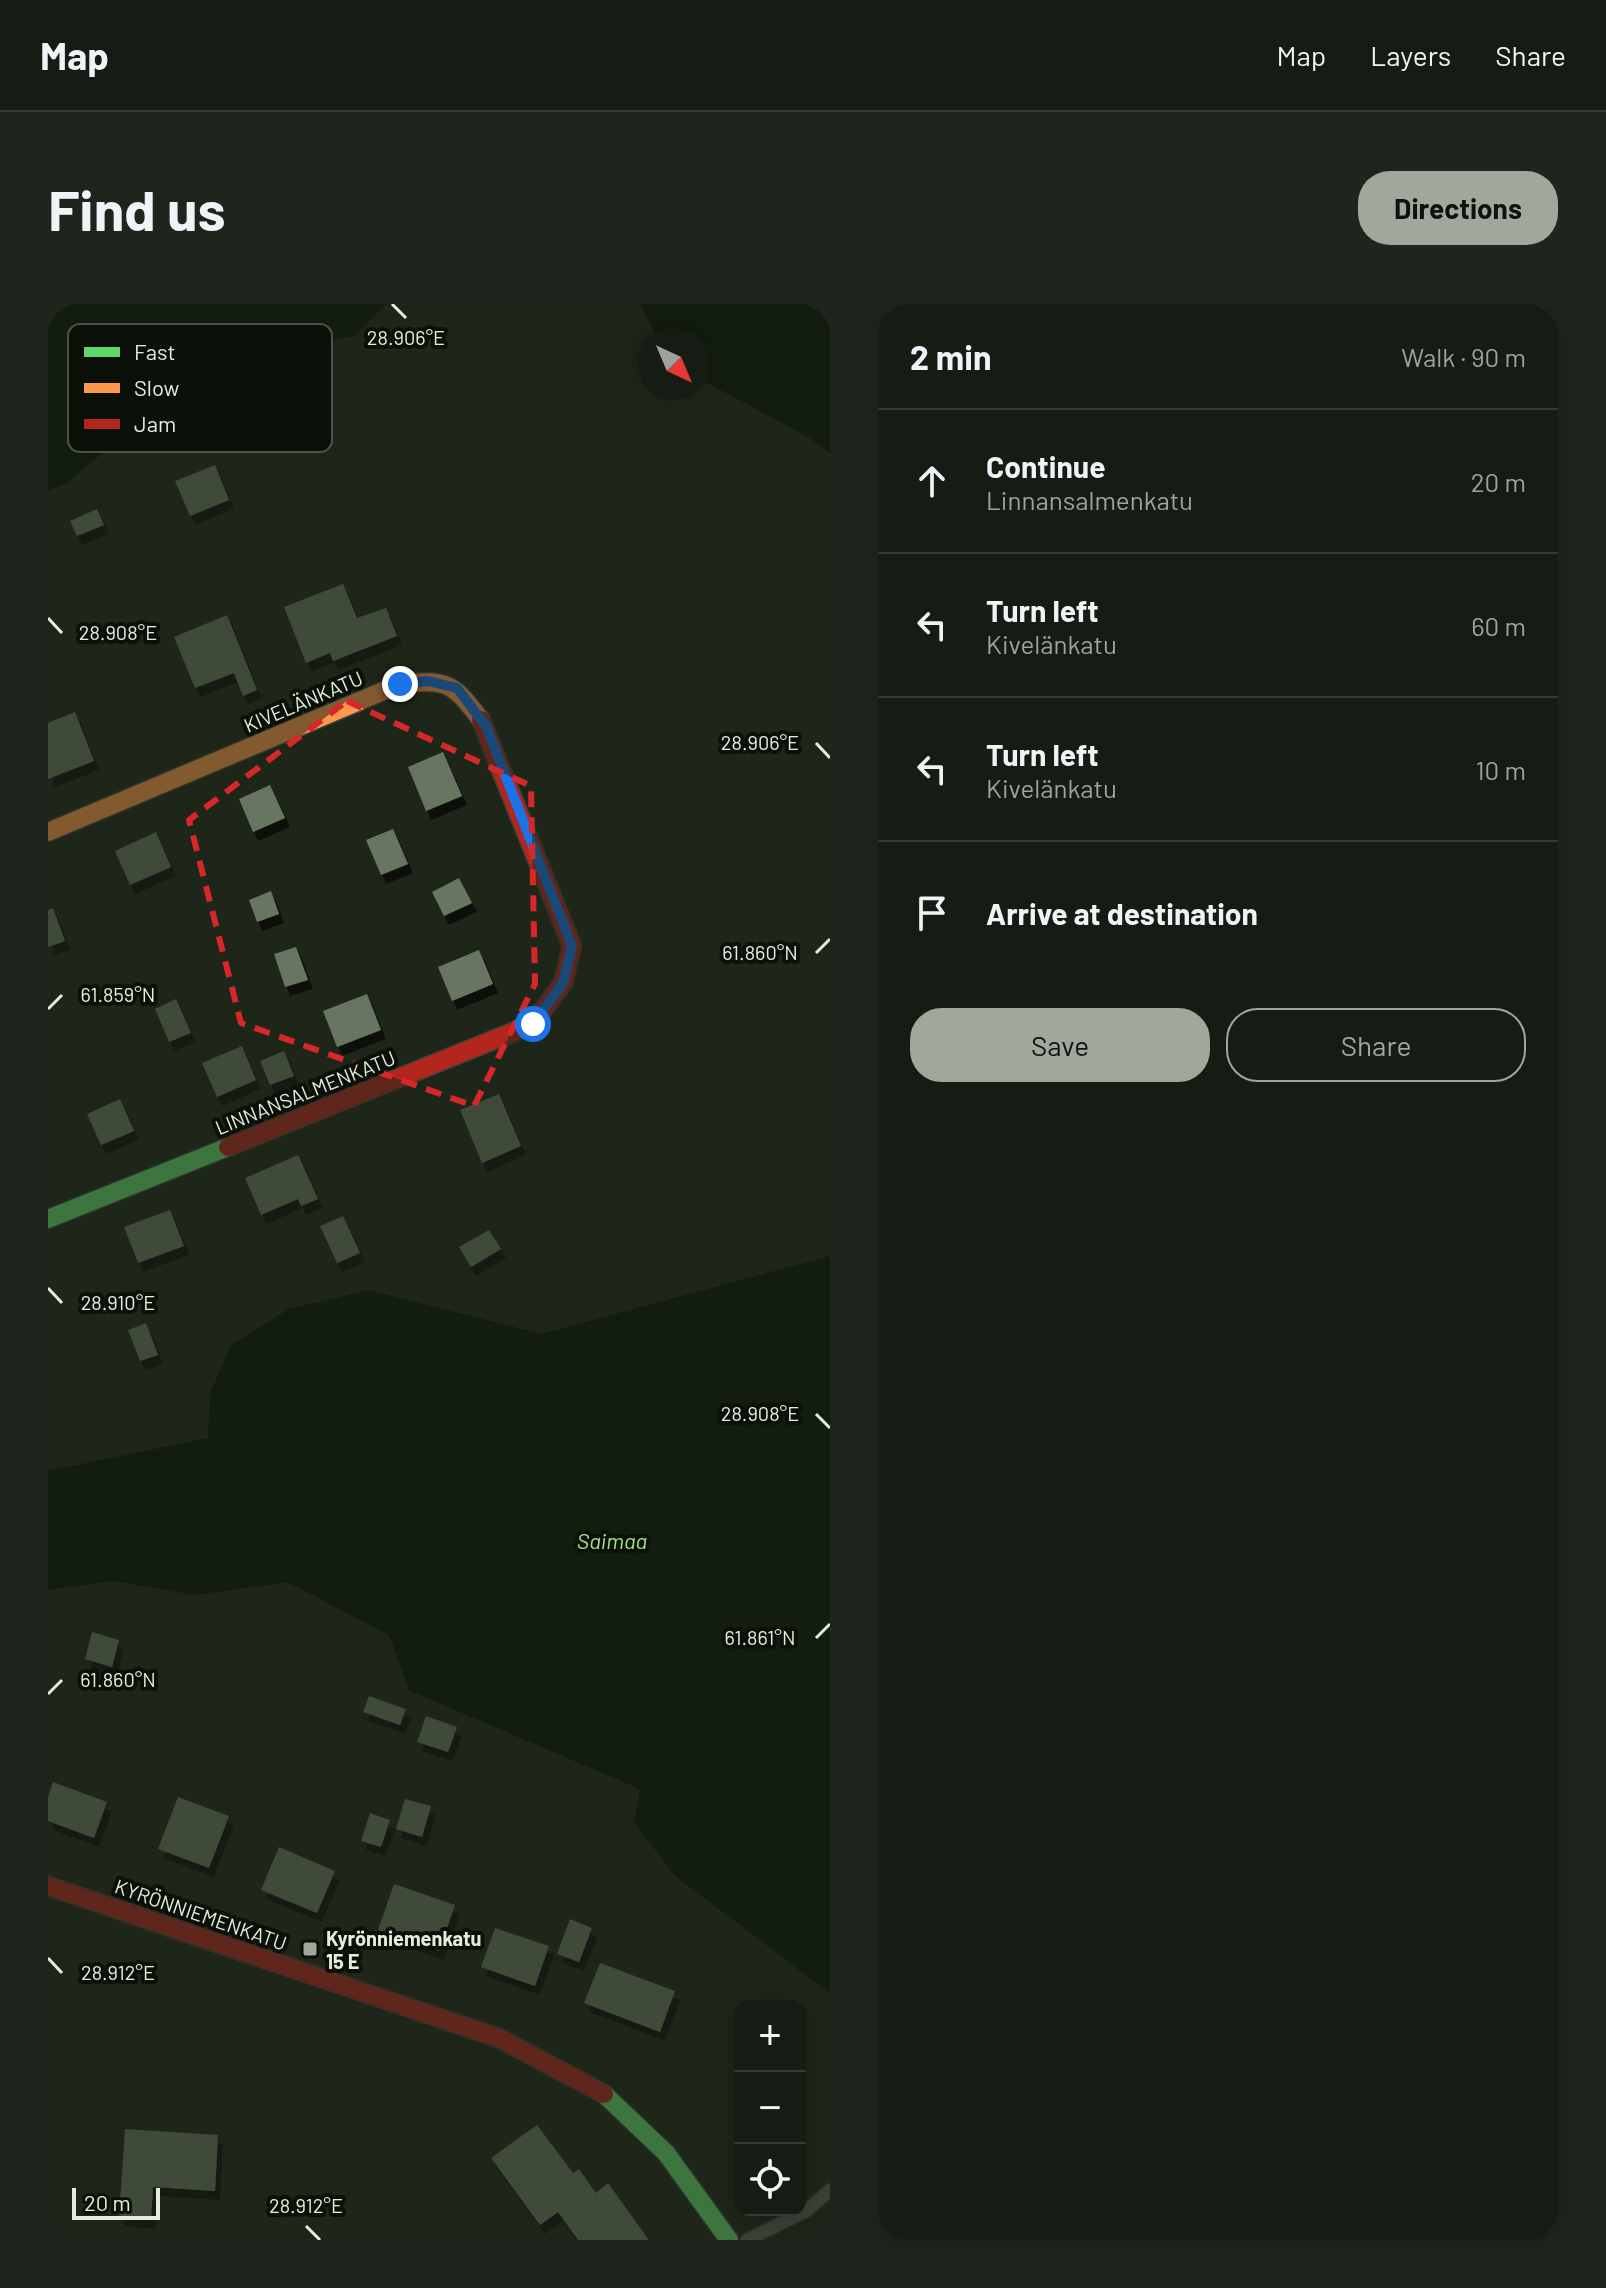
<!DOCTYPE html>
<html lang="en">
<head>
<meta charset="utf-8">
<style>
	:root { --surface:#161c14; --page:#1f251d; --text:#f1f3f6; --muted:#9ea1a0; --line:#353a34; --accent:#9fa89b }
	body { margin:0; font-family:Barlow,sans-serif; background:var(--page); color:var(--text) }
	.controls { position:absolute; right:24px; bottom:24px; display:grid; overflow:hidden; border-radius:16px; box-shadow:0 4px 20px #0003 }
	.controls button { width:72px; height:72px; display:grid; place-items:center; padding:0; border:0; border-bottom:2px solid var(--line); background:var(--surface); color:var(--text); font:40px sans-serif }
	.compass { position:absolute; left:590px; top:24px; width:72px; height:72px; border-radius:50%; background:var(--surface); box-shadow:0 4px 20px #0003; rotate:136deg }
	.scale { position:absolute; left:24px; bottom:20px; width:88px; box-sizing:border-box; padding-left:8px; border:4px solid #e4eee0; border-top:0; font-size:22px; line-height:28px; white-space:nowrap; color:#e4eee0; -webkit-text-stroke:6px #0b1108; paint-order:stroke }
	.stop { position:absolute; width:24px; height:24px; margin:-18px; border:6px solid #1a73e8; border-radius:50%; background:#fff }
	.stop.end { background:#1a73e8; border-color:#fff; box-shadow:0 2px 8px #0008 }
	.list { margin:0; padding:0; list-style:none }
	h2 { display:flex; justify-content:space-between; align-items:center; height:104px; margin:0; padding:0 32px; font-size:34px }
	h2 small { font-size:26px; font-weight:400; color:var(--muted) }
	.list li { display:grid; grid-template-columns:52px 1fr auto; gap:24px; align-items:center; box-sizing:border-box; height:144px; padding:0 32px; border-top:2px solid var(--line) }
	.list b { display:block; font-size:30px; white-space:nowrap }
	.list p { margin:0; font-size:26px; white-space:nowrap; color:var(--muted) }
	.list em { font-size:26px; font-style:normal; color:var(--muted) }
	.actions { display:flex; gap:16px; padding:24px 32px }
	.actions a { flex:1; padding:18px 0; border:2px solid var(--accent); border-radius:32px; text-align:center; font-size:28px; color:var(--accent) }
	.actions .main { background:var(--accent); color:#111 }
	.icon { flex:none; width:44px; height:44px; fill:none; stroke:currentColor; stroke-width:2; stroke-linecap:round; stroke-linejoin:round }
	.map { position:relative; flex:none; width:782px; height:1936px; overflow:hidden; border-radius:32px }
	header { display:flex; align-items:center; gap:48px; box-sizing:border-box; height:112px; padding:0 40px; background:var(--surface); border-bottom:2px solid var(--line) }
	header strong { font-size:38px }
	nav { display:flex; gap:44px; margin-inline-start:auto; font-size:28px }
	.intro { display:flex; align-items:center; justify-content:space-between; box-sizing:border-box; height:192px; padding:0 48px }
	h1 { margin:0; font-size:56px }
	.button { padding:20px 36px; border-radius:32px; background:var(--accent); color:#111; font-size:28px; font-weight:700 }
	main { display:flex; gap:48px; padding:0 48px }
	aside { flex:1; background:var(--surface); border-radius:32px; box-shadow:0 4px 20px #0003 }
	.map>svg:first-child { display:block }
	.water { fill:#051202 }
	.building { fill:#677460; filter:url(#shadow) }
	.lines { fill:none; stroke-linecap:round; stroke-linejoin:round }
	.lane-casing { stroke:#3c433a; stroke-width:15 }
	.fast-casing { stroke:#3c433a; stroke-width:21 }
	.slow-casing { stroke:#3c433a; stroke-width:21 }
	.jam-casing { stroke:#3c433a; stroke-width:21 }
	.lane { stroke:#5e645b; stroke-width:12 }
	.fast { stroke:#63d668; stroke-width:18 }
	.slow { stroke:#ff974d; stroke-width:18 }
	.jam { stroke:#b3261e; stroke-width:18 }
	.route { stroke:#1a73e8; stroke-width:10 }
	.marked { fill:none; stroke:#d62828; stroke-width:6; stroke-dasharray:16 10; stroke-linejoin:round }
	.ticks { fill:none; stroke:#e4eee0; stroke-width:3 }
	.poi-dot { fill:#9fa89b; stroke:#0b1108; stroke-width:3 }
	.labels { text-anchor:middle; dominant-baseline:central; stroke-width:8; stroke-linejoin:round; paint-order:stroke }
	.street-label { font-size:20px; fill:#e4eee0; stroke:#0b1108 }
	.poi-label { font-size:20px; font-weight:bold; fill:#e4eee0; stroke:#0b1108; text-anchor:start }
	.water-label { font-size:22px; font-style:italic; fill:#a1e484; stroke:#0b1108 }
	.key { fill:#0b1108; stroke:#4c5349; stroke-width:2 }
	.key-label { font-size:22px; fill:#e4eee0 }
	.ticks-label { font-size:20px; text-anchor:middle; fill:#e4eee0; stroke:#0b1108; stroke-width:8; stroke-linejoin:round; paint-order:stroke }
</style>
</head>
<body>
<header>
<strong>Map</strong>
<nav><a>Map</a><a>Layers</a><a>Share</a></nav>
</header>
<div class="intro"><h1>Find us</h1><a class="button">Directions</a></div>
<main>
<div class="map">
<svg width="782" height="1936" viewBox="0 0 782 1936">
	<defs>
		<filter id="shadow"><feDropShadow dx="5" dy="9" stdDeviation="0" flood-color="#0009"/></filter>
	</defs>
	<rect width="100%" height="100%" fill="#1e261a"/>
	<path class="water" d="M0,0h338l-32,32 -153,33 -134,114 -19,8z
		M592,0h190v149l-22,-16 -110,-59v-38h-39z
		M782,952v737l-155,-117 -41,-54 6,-33 -230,-98 -21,-56 -102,-53 -92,13 -83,-14 -64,9v-119l160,-33 2,-44 21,-49 58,-36 80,-19 172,44z"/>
	<path class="building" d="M167,161l14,35 -39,16 -15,-35z
		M49,205l7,16 -27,11 -7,-15z
		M295,280l14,34 29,-10 11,28 -64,25 -3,-8 -24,10 -22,-56z
		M179,311l30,75 -14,6 -9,-23 -39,15 -21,-51z
		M27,408l19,49 -46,18v-56z
		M395,448l19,44 -36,15 -18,-44z
		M222,481l15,33 -32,14 -14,-33z
		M345,525l15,35 -27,11 -15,-35z
		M108,528l15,35 -41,18 -15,-34z
		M411,574l13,25 -28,13 -12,-24z
		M223,587l8,23 -22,8 -8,-22z
		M5,604l12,33 -17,6v-37z
		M248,643l12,33 -23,7 -11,-33z
		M431,646l14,34 -41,17 -14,-34z
		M319,690l14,36 -44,17 -14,-36z
		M128,695l15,34 -22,9 -14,-33z
		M194,742l14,34 -39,17 -15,-34z
		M236,747l10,25 -24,9 -10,-24z
		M451,790l22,52 -39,17 -22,-53z
		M72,795l14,32 -33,14 -14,-31z
		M250,851l20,44 -17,7 -3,-7 -37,16 -16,-37z
		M122,906l14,36 -46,17 -14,-36z
		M295,912l17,37 -23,10 -17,-37z
		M441,926l12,19 -30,18 -12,-20z
		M98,1019l12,32 -18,6 -12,-31z
		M44,1328l27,8 -7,27 -27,-8z
		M321,1392l37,13 -6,16 -37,-13z
		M378,1412l31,11 -9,25 -31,-10z
		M5,1478l54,20 -13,36 -46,-17v-24z
		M130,1493l51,19 -20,52 -51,-19z
		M357,1495l26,7 -9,31 -26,-8z
		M322,1509l20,7 -9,27 -20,-6z
		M231,1543l56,24 -18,42 -56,-23z
		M346,1580l61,21 -16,46 -61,-21z
		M522,1615l22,9 -13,34 -22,-8z
		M447,1624l54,18 -14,40 -54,-19z
		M552,1659l75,28 -15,41 -76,-29z
		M489,1821l36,48 6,-4 17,24 12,-10 41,57h-71l-20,-28 -18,13 -49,-67z
		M77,1825l93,6 -3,56 -62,-4 -2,33 -32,-3z"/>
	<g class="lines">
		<defs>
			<path id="lane" d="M699,1936l59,-29 24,-21"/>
			<path id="fast" d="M0,915l180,-72
				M556,1790l62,59 63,87"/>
			<path id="slow" d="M0,528l352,-148c48,-5 53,-1 81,36"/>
			<path id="jam" d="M180,843l305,-123 30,-41 9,-37 -91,-226
				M0,1582l451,152 105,56"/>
		</defs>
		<use href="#lane" class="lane-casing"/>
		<use href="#fast" class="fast-casing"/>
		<use href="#slow" class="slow-casing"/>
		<use href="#jam" class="jam-casing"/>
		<use href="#lane" class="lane"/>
		<use href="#fast" class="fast"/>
		<use href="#slow" class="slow"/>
		<use href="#jam" class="jam"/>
	</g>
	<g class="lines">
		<path class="route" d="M352,380l28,-3 29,7 29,38 86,220 -9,37 -30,41"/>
	</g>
	<path d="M0 0H782V1936H0ZM299,397l184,85 4,198 -61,122 -233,-83 -52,-203z" fill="#1e261a" fill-opacity=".55" fill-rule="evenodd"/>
	<path class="marked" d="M299,397l184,85 4,198 -61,122 -233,-83 -52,-203z"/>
	<path class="ticks" d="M344,0l14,14M0,314l14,15M768,439l14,15M768,649l14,-14M0,705l14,-14M0,984l14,15M768,1110l14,14M768,1334l14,-14M0,1390l14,-14M0,1654l14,15M258,1922l14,14"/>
	<rect class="poi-dot" x="254" y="1637" width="16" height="16" rx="4"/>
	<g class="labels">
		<g class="street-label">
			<text transform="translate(255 397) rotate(-23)">KIVELÄNKATU</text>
			<text transform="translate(257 788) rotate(-22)">LINNANSALMENKATU</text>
			<text transform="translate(153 1610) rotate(19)">KYRÖNNIEMENKATU</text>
		</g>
		<g class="poi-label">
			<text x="278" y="1634">Kyrönniemenkatu<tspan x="278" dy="23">15 E</tspan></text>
		</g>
		<g class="water-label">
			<text x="564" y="1236">Saimaa</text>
		</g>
	</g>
	<rect x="20" y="20" width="264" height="128" rx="12" class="key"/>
	<rect x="36" y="43" width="36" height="10" fill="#63d668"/>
	<rect x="36" y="79" width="36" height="10" fill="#ff974d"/>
	<rect x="36" y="115" width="36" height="10" fill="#b3261e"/>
	<g class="key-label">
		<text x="86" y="56">Fast</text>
		<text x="86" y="92">Slow</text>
		<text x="86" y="128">Jam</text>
	</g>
	<g class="ticks-label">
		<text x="358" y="41">28.906°E</text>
		<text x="70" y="336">28.908°E</text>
		<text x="712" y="446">28.906°E</text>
		<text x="712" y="656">61.860°N</text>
		<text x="70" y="698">61.859°N</text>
		<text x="70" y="1006">28.910°E</text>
		<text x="712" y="1117">28.908°E</text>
		<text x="712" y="1341">61.861°N</text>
		<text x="70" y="1383">61.860°N</text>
		<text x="70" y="1676">28.912°E</text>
		<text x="258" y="1909">28.912°E</text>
	</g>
</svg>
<div class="controls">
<button>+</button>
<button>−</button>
<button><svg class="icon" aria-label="locate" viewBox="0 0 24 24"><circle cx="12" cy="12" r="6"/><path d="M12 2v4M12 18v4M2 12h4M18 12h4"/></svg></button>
</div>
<svg class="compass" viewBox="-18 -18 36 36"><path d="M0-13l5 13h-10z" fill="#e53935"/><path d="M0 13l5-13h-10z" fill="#9ea1a0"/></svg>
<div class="scale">20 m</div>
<div class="stop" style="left:485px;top:720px"></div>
<div class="stop end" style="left:352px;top:380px"></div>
</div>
<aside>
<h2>2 min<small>Walk · 90 m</small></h2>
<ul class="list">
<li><svg class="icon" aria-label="ahead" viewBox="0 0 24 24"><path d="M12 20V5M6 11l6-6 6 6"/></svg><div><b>Continue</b><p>Linnansalmenkatu</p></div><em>20 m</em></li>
<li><svg class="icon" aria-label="left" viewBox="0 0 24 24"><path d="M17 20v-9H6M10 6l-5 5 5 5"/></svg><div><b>Turn left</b><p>Kivelänkatu</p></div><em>60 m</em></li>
<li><svg class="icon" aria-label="left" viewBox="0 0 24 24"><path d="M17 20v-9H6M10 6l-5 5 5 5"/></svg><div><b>Turn left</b><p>Kivelänkatu</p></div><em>10 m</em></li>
<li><svg class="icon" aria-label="arrive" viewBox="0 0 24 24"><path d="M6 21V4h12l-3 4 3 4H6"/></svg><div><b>Arrive at destination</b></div></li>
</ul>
<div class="actions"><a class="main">Save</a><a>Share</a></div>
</aside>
</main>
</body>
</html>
